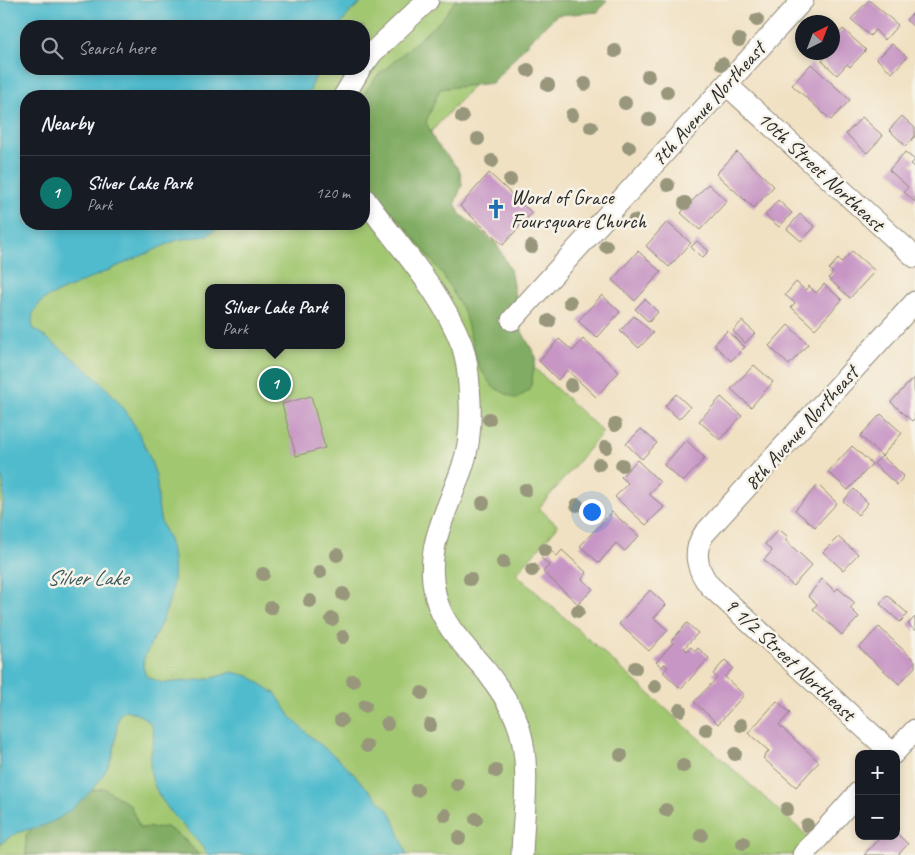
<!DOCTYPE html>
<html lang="en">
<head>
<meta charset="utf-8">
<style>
	:root { --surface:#171b24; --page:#242831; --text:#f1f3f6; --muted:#9ea1a6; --line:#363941; --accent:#0f766e }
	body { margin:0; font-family:Caveat,sans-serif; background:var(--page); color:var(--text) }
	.controls { position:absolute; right:15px; bottom:15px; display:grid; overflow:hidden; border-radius:10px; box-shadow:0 2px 8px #0003 }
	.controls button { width:45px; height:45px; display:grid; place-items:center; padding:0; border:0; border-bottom:1px solid var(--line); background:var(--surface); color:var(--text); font:25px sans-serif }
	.compass { position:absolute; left:795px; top:15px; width:45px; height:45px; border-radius:50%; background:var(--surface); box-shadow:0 2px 8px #0003; rotate:42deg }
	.you { position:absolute; left:591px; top:511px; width:18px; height:18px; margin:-12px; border:4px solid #fff; border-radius:50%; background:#1a73e8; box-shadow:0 0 0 8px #1a73e833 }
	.badge { display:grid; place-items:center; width:32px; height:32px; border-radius:50%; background:var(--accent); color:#fff; font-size:16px; font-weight:700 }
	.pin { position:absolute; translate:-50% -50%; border:2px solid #fff; box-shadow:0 1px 5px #0006 }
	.popup { position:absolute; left:205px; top:284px; width:140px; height:65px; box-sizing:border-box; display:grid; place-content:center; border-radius:10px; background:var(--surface); filter:drop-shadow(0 1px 4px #0005); font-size:16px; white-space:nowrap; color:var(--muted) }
	.popup b { font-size:19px; color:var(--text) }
	.popup::after { content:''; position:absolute; left:50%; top:100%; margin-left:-10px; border:10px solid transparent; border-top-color:var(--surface) }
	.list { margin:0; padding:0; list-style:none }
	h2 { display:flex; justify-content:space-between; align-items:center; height:65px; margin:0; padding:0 20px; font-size:21px }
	h2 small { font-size:16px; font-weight:400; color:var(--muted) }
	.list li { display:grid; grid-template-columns:32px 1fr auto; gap:15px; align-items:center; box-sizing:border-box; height:75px; padding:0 20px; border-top:1px solid var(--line) }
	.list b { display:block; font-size:19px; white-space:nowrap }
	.list p { margin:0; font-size:16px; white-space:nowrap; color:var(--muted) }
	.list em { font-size:16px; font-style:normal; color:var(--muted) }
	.icon { flex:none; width:28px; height:28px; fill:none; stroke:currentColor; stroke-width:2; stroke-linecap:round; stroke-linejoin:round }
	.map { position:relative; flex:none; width:915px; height:855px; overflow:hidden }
	.search { position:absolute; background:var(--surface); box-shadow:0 2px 8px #0003; left:20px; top:20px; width:350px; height:55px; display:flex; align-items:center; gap:12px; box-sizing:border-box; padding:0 18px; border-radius:20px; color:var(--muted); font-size:19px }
	.panel { position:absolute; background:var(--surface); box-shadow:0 2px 8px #0003; left:20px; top:90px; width:350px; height:140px; border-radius:20px }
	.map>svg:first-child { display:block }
	.green { fill:#a2c771; stroke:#66794e; fill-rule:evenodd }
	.forest { fill:#81ac63; stroke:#566c47 }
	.water { fill:#50bbcd; stroke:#3e737c }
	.building { fill:#c796c5 }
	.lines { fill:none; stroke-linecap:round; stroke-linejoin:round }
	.minor-casing { stroke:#8e8677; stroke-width:23 }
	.minor { stroke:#fff; stroke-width:21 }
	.tree { fill:#98977b }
	.labels { text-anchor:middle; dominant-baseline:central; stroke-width:5; stroke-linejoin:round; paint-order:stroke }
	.street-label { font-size:21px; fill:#2b2b2b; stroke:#f7f3e8 }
	.poi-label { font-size:21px; fill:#2b2b2b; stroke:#f7f3e8; text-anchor:start }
	.water-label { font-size:22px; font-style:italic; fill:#36565c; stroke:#f7f3e8 }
</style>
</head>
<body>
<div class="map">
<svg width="915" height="855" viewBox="0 0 915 855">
	<rect width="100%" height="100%" fill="#f7f3e8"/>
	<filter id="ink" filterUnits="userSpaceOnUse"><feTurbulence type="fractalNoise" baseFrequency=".02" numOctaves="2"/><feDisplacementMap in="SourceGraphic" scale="10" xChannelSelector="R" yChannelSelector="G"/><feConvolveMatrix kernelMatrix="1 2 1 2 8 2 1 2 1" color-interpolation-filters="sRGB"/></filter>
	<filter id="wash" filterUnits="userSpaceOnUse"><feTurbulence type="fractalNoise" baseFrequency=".0096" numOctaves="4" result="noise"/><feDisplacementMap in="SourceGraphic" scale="20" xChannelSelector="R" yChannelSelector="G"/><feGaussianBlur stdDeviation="1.12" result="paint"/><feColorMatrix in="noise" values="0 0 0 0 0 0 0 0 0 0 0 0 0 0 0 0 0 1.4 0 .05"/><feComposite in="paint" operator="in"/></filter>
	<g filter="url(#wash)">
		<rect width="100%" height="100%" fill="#f1e1c3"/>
		<path class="green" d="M0,0h551l-160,176 135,129 -27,30 104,97 -64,76 19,18 -42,48 298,268 -11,13h-803zM26,26h338v43h-338zM26,96h338v128h-338zM209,288h132v57h-132z"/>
		<path class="forest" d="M456,0h151l-9,12 -41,3 -25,23 -40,45 -52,6 -14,33 9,20 25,29 2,14 -7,18 5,11 36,29 14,26 11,61 15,27 -6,33 -14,9 -23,-12 -15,-21 -14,-54 -22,-39 -41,-51 -37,-39 -2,-87 14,-19 65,-57z
			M104,788l26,17 10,23 27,-1 18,13 14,15h-173v-20c28,-31 36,-39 78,-47z"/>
		<path class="water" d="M0,0h365l-15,12 -10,14h-314v43h292l-10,27h-282v128h199l-19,12 -29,4 -131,58c-11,9 -16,16 -13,30 58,43 99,71 122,145 4,12 2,31 5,45 2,10 9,19 11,28 9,48 -8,72 -27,112l-1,9 3,9 17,7 46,-4 23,-7 17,4 27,18 15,23 20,20 31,25 49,51 16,42h-199c-17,-26 -48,-46 -56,-77 -9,-34 22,-53 -26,-68l-7,5c-3,12 -3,23 -5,35 -6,28 -37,59 -62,72 -19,9 -36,6 -52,23v-321c3,-11 6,-40 0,-50z"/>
		<g id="blocks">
			<path class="building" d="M869,0l29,25 -13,15 -10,-10 -5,6 -19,-17z
				M915,11v17l-9,-8z
				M843,29l23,21 -16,17 -3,-3 -10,11 -15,-14 7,-9h3v-11z
				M892,44l15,13 -15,16 -15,-14z
				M811,64l39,36 -19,20 -39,-35z
				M902,116l13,12v8l-9,10 -17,-16z
				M862,117l21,19 -16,17 -21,-19z
				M737,152l37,34 -20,22 -38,-34z
				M905,152l10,8 -4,4 4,3v35l-11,-10 4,-5 -19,-17z
				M489,173l43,40 -29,32 -43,-39z
				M708,184l19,17 -27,29 -19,-17z
				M778,200l14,13 -13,14 -14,-12z
				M800,214l15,13 -14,14 -14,-12z
				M667,222l24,21 -22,24 -23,-21z
				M697,241l12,10 -7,7 -11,-11z
				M638,251l23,21 -26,29 -23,-21z
				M852,251l23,20 -25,27 -22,-20 5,-5 -4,-4 9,-10 3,4z
				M796,282l9,8 4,-4 7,7 8,-9 18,16 -27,29 -24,-22 4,-4 -10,-8z
				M602,295l18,17 -23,26 -19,-17z
				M645,299l13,13 -9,10 -14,-13z
				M634,316l19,17 -14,15 -19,-17z
				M742,321l13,12 -10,10 -12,-12z
				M788,325l20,19 -19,21 -20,-19z
				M727,331l18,16 -14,14 -17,-16z
				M559,339l14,12 10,-12 36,33 -23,25 -29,-27 -9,10 -19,-19z
				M754,365l19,17 -22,25 -20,-18z
				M914,377l1,41 -3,3 -21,-19z
				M676,394l14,13 -11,12 -14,-13z
				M311,396l14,52 -29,8 -14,-52z
				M721,397l21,19 -22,24 -21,-19z
				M881,414l21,19 -20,23 -22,-20z
				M641,429l16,14 -15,16 -16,-15z
				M686,440l19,18 -22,24 -19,-17z
				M852,446l20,18 -24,26 -20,-18z
				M882,456l22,20 -7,9 -23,-21z
				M637,460l23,22 -11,12 15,13 -18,18 -31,-28 13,-14 -7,-6z
				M818,485l19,18 -22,24 -20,-17z
				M854,489l14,14 -10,12 -15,-14z
				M612,512l27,24 -14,15 -9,-8 -17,20 -19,-17z
				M779,529l9,8 -3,3 27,25 -19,21 -29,-26 8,-9 -7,-7z
				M838,537l20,17 -15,16 -20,-18z
				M550,550l7,6 5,-6 25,23 -5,6 11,10 -15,15 -35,-32 6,-7 -8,-7z
				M822,579l13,12 3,-3 17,15 -5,5 9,9 -17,18 -29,-26 4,-5 -9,-8z
				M650,590l16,15 -12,13 14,12 -19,21 -30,-27z
				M887,595l21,19 -8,8 -20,-18z
				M915,617v14l-7,-7z
				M687,623l11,10 -14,15 3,3 4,-4 4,4 3,-3 11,10 -28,31 -18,-17 5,-5 -4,-3 -2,3 -6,-5 17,-19 -2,-2z
				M879,627l36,34v6l-16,17 -40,-36z
				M725,660l8,8 -8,9 19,18 -26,29 -24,-22 23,-24 -4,-4z
				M777,701l13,12 -11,12 40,37 -23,25 -33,-29 6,-7 -21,-18z
				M896,833l12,11 -10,11h-34l17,-19h15z"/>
		</g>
	</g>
	<g filter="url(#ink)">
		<use href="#blocks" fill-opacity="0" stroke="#8e8677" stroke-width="1"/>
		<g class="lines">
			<defs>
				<path id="minor" d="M364,64l8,-11 56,-53
					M727,85l188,172
					M344,96l16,-27
					M364,198c34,48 77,92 98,147 6,18 7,38 8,56 1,23 0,45 -8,67 -15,45 -39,80 -26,130 8,30 32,51 51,74 13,18 27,37 33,59 11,38 3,85 2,124
					M512,320l291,-320
					M893,754l-183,-168c-13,-16 -18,-34 -6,-52l211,-232
					M893,754l22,-24
					M803,855l56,-63"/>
			</defs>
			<use href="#minor" class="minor-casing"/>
			<use href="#minor" class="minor"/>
		</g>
		<g class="tree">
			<circle cx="757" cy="20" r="7"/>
			<circle cx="739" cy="40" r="7"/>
			<circle cx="615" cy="51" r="7"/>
			<circle cx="722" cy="64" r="7"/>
			<circle cx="528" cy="70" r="7"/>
			<circle cx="648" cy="76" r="7"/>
			<circle cx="585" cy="84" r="7"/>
			<circle cx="548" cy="85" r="7"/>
			<circle cx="667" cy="92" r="7"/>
			<circle cx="625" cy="103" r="7"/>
			<circle cx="572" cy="115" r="7"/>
			<circle cx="462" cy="117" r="7"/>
			<circle cx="649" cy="119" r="7"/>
			<circle cx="591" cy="127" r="7"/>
			<circle cx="478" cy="139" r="7"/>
			<circle cx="629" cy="147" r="7"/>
			<circle cx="492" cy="161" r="7"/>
			<circle cx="510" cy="180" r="7"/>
			<circle cx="668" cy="185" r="7"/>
			<circle cx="685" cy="203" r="7"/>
			<circle cx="634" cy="221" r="7"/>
			<circle cx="606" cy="246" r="7"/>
			<circle cx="531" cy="247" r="7"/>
			<circle cx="570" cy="302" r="7"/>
			<circle cx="549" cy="321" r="7"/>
			<circle cx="571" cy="385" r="7"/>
			<circle cx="489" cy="419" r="7"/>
			<circle cx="615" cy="425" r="7"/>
			<circle cx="606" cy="447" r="7"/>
			<circle cx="599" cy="464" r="7"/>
			<circle cx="622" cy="465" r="7"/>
			<circle cx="525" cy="490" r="7"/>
			<circle cx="483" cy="503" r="7"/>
			<circle cx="577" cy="505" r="7"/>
			<circle cx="545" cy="550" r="7"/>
			<circle cx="337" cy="555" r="7"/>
			<circle cx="503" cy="562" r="7"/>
			<circle cx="532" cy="570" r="7"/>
			<circle cx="320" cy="572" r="7"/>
			<circle cx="263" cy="574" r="7"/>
			<circle cx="470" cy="579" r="7"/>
			<circle cx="343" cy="594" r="7"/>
			<circle cx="310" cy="601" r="7"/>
			<circle cx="271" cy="608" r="7"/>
			<circle cx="578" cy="611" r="7"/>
			<circle cx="332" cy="619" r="7"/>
			<circle cx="343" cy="637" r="7"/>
			<circle cx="635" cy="668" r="7"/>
			<circle cx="353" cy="681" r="7"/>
			<circle cx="655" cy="686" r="7"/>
			<circle cx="422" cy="693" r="7"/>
			<circle cx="365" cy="706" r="7"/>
			<circle cx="680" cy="710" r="7"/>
			<circle cx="341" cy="720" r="7"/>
			<circle cx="387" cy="724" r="7"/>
			<circle cx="430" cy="725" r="7"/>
			<circle cx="741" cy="725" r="7"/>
			<circle cx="706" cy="730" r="7"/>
			<circle cx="367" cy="746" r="7"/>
			<circle cx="735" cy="754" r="7"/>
			<circle cx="621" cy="755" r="7"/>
			<circle cx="683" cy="766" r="7"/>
			<circle cx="496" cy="771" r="7"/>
			<circle cx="457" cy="784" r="7"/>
			<circle cx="417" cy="790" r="7"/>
			<circle cx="787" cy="809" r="7"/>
			<circle cx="666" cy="810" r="7"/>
			<circle cx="445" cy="815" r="7"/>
			<circle cx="476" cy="819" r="7"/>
			<circle cx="807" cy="825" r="7"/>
			<circle cx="701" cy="835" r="7"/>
			<circle cx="459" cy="838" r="7"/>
			<circle cx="743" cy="843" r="7"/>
		</g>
	</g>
	<defs>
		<symbol id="church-bare" viewBox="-9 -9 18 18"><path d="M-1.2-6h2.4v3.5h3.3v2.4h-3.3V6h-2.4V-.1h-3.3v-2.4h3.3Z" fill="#1f6fb2" stroke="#f7f3e8" stroke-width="2.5" paint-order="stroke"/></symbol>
	</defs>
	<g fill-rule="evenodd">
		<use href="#church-bare" x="482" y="195" width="28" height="28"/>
	</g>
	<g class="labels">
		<g class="street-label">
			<text transform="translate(708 104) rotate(-48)">7th Avenue Northeast</text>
			<text transform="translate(821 171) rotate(43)">10th Street Northeast</text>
			<text transform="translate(801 428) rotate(-48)">8th Avenue Northeast</text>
			<text transform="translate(790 659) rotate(43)">9 1/2 Street Northeast</text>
		</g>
		<g class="poi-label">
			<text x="511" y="197">Word of Grace<tspan x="511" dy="24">Foursquare Church</tspan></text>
		</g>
		<g class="water-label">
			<text x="87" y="578">Silver Lake</text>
		</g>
	</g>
</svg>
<div class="controls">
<button>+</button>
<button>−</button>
</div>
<svg class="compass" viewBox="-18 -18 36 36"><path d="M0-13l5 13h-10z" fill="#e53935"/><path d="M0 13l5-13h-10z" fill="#9ea1a6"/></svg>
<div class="you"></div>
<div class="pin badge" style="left:275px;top:384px">1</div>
<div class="popup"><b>Silver Lake Park</b>Park</div>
<div class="search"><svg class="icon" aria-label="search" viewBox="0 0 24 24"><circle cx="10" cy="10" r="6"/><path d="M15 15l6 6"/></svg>Search here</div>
<section class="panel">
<h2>Nearby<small></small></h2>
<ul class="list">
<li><span class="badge">1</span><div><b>Silver Lake Park</b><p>Park</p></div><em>120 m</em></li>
</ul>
</section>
</div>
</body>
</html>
